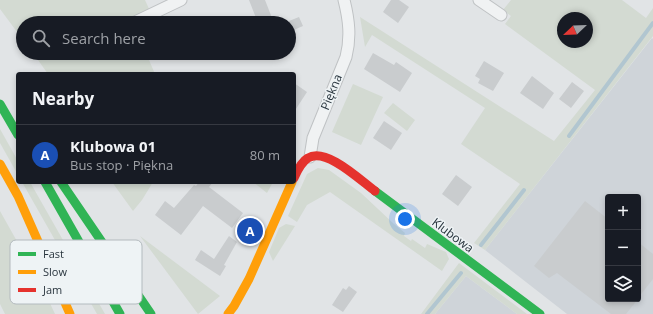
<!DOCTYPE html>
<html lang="en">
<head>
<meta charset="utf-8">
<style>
	:root { --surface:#171b24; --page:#20242c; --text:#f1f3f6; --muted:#9ea1a6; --line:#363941; --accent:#697279 }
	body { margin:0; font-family:"Open Sans",sans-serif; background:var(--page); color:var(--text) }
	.controls { position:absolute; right:12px; bottom:12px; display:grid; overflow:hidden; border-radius:4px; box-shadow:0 2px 6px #0003 }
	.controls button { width:36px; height:36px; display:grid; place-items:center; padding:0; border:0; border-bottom:1px solid var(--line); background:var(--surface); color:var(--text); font:20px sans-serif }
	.compass { position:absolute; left:557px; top:12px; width:36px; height:36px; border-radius:50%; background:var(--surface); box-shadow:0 2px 6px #0003; rotate:247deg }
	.you { position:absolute; left:405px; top:219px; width:14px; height:14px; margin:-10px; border:3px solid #fff; border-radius:50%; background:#1a73e8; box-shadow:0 0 0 6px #1a73e833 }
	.badge { display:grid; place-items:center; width:26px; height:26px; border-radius:50%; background:var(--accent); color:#fff; font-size:13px; font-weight:700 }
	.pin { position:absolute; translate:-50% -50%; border:2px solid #fff; box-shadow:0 1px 4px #0006 }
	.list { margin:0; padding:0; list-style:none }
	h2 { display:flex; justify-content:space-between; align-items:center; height:52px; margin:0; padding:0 16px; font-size:17px }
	h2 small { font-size:13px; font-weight:400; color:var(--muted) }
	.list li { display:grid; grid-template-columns:26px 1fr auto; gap:12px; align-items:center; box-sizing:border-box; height:60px; padding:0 16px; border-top:1px solid var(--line) }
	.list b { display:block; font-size:15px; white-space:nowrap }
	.list p { margin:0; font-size:13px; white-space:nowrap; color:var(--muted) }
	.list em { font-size:13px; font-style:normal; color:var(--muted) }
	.icon { flex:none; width:22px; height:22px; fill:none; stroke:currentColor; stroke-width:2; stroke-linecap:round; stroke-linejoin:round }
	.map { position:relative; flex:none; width:653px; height:314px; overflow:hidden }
	.search { position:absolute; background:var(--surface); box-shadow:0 2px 6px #0003; left:16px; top:16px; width:280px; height:44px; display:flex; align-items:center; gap:10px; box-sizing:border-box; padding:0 14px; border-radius:22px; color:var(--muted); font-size:15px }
	.panel { position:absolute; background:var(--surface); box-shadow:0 2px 6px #0003; left:16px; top:72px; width:280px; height:112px; border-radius:4px }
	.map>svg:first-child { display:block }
	.built { fill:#cfd4d9; fill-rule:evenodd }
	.green { fill:#d3dad2; fill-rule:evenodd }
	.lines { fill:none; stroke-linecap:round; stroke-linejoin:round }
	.stream { stroke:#b1c6d0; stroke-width:4 }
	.building { fill:#c9ccce }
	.street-casing { stroke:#bfc2c4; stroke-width:13 }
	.street { stroke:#f0f2f3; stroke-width:11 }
	.fast { stroke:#30b455; stroke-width:9 }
	.slow { stroke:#ff9f0a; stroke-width:9 }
	.jam { stroke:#e5322d; stroke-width:9 }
	.labels { text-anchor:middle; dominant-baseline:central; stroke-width:3; stroke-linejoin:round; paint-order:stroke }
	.street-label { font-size:12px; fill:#29353e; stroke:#eef3f5 }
	.key { fill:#eef3f5; stroke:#b3babe; stroke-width:1 }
	.key-label { font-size:11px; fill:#29353e }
</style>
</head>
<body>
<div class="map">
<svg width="653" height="314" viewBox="0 0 653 314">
	<rect width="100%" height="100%" fill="#e1e4e6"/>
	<path class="built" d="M652,38l1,1v275h-86l-82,-64zM608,197h30v102h-30z
		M466,276l51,38h-82z"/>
	<path class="green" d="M0,0h145l5,11 -19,12h-108v17l-23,-31z
		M511,0h111l24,18 7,-10v28l-168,214 -11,-7 46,-59 -59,-40 24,-36 -113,-73 -7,12 -5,-30 194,124 41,-51 -90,-66 6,-8 -8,-6zM563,18h24v24h-24z
		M33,53h113l9,21h-107z
		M353,84l30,13 -22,48 -29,-13z
		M393,103l22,17 -8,11 -23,-18z
		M0,129l18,32v14l-18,-32z
		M318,168l11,2 32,23 33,31 11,9 -1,3 7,5 1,-2 13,9 2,-4 19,8 3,7 -7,12 -112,-79 -23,13 -10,17 -9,-6 19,-42z
		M22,182h8l75,132h-8z
		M112,182h41l-11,18 -9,11z
		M253,182h20l-6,11z
		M0,211l41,73 14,30h-50l-5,-10z
		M286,224l9,2 -22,35 -4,-9 10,-24z
		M140,236l80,60 -22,18z
		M459,263l68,51h-10l-51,-38 -31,38h-14z"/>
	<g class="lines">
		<path class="stream" d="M569,136l84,-113
			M481,245l43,-55
			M427,314l34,-41"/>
	</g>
	<path class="building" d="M249,0h16l9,23h-16z
		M391,0h8l10,7 -11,16 -15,-11z
		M299,17l4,9 -14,6v-11z
		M373,53l21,12 2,-3 16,11 -12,19 -36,-23z
		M484,61l20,12 -11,18 -15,-8 2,-4 -5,-3z
		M532,76l22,17 -11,16 -23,-16z
		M572,82l12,9 -13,17 -12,-9z
		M294,83l13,9 -13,20z
		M384,121l18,12 -11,17 -18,-12z
		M456,175l16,12 -14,19 -16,-12z
		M199,182h14l-4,5 34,26 -11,15 -29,-22 -22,29 -26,-20 10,-14 9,7 20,-23 2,1z
		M585,201l23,18v80h30l-12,15h-15l-54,-41 -8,5 -15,-12z
		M229,236l8,6 -13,23 2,1 -6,10 -25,-16 6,-10 13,9z
		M638,242l15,12v25l-15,19z
		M349,286l8,6 -14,20 -11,-7 11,-17 3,2z"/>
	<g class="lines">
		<defs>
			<path id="street" d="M479,0l22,15
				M135,22l46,-22
				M310,157l3,-19 33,-81c5,-20 3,-37 -2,-57"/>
		</defs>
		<use href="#street" class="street-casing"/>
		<use href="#street" class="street"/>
		<path class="fast" d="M0,104l18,31
			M45,182l75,132
			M61,182l90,132
			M375,191l165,123"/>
		<path class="slow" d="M0,164l18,32 52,118
			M228,314l6,-8 15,-27 43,-97"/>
		<path class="jam" d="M294,178c3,-7 7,-16 14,-20 18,-11 52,22 67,33"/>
	</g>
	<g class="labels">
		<g class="street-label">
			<text transform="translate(331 92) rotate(-68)">Piękna</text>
			<text transform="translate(453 235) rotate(37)">Klubowa</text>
		</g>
	</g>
	<rect x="10" y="240" width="132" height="64" rx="6" class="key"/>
	<rect x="18" y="252" width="18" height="4" fill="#30b455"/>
	<rect x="18" y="270" width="18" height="4" fill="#ff9f0a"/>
	<rect x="18" y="288" width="18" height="4" fill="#e5322d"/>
	<g class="key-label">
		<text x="43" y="258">Fast</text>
		<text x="43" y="276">Slow</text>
		<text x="43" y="294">Jam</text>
	</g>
</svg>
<div class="controls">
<button>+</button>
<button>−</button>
<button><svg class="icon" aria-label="layers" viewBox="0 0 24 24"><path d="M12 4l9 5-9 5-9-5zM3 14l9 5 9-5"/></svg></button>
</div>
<svg class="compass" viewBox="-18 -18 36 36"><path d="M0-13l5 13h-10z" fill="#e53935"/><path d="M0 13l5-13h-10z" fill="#9ea1a6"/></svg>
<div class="you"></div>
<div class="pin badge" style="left:250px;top:231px;background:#1a4fb4">A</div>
<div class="search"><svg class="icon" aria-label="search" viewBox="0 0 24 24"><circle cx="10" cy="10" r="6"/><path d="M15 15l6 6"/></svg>Search here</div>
<section class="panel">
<h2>Nearby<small></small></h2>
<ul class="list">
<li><span class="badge" style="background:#1a4fb4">A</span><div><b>Klubowa 01</b><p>Bus stop · Piękna</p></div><em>80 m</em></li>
</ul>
</section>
</div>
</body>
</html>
